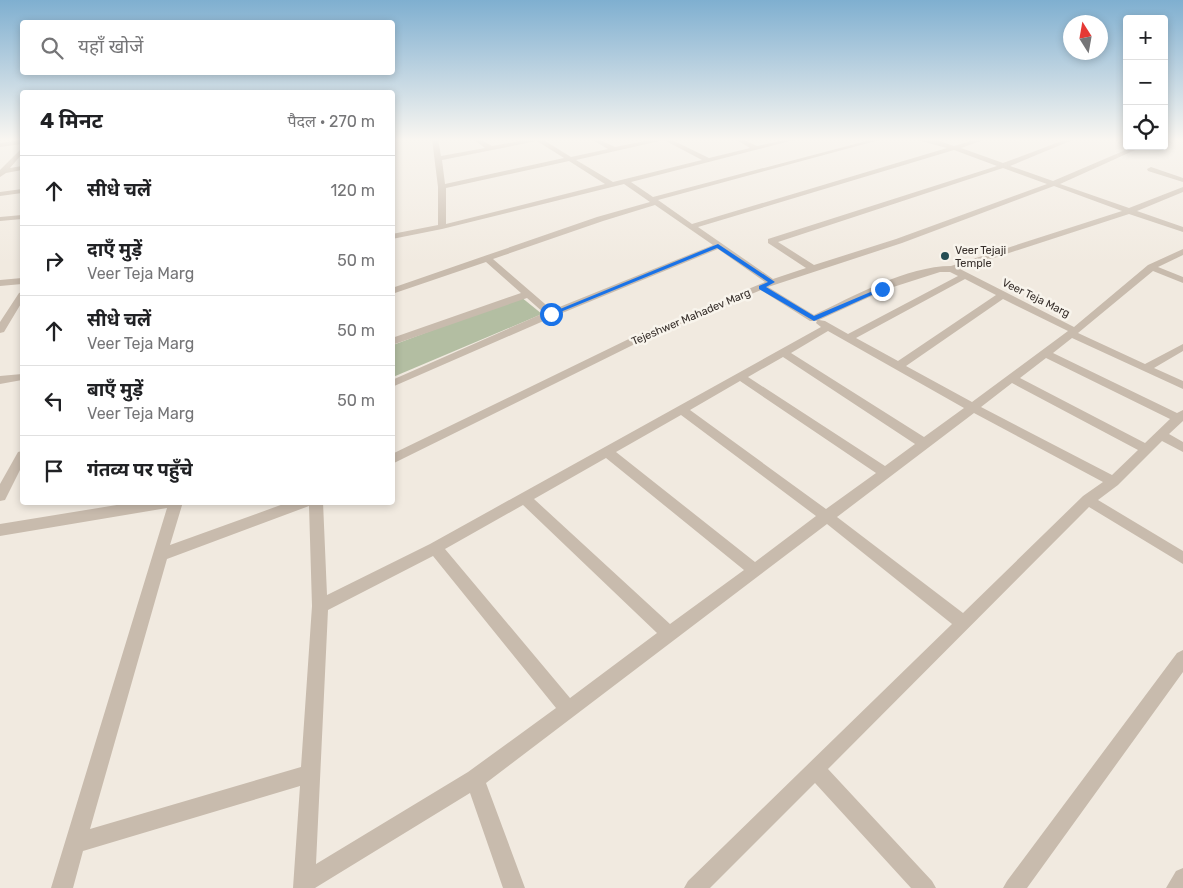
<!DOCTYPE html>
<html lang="hi">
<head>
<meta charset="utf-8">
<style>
	:root { --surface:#fff; --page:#f2f2f2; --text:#202124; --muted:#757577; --line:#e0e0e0 }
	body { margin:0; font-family:Rubik,"Noto Sans Devanagari",sans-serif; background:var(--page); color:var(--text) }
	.controls { position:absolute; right:15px; top:15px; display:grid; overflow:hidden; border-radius:5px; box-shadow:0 2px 8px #0003 }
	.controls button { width:45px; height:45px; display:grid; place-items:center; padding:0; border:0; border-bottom:1px solid var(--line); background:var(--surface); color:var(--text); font:25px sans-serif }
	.compass { position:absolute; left:1063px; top:15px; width:45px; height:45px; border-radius:50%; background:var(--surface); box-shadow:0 2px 8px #0003; rotate:349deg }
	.stop { position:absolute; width:15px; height:15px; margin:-11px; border:4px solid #1a73e8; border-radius:50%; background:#fff }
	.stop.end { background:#1a73e8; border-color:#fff; box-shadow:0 1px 5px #0008 }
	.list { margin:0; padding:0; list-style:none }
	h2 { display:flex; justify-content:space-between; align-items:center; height:65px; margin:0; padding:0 20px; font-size:21px }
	h2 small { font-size:16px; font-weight:400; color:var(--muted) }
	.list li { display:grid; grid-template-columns:32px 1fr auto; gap:15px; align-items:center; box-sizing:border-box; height:70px; padding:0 20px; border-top:1px solid var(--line) }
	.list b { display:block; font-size:19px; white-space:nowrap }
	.list p { margin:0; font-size:16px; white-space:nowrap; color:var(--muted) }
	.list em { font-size:16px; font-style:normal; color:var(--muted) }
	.icon { flex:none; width:28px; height:28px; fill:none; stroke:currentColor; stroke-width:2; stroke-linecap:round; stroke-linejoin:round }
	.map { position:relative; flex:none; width:1183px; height:888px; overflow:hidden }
	.search { position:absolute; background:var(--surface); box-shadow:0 2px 8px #0003; left:20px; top:20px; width:375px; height:55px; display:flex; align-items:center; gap:12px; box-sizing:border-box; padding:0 18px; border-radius:5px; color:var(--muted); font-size:19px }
	.panel { position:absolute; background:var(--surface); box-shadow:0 2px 8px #0003; left:20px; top:90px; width:375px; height:415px; border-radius:5px }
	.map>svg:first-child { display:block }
	.green { fill:#b3bea2 }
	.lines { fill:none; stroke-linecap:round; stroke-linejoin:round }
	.minor { fill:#c8bbad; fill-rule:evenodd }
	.route { fill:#1a73e8 }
	.poi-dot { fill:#254e54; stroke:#f8f4ec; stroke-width:2 }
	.labels { text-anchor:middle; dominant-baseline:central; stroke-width:5; stroke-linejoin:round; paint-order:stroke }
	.far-poi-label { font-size:11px; fill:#372f2b; stroke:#f8f4ec; text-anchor:start }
	.far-street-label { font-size:11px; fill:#372f2b; stroke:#f8f4ec }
</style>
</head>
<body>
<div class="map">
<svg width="1183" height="888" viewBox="0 0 1183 888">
	<rect width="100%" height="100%" fill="#f1eae0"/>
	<path class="green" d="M521,297l21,17 -149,63v-32z"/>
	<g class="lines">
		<path class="minor" d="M432,139h6l3,17 44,-8 -12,-9h7l12,7 39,-7h11l29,18 37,-8 -17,-10h7l17,8 40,-8h15l39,19 41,-10 -15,-9h7l15,7 32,-7h9l-167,43 22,15 221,-58h9l-225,61 34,24 255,-76 -30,-8 -1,-1h18l20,7 24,-7h8l-25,9 42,15 64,-24h8l-65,27 43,15 82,-35h9l-84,38 69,24 54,-21v5l-46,19 46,16v5l-54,-18 -169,55 114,58 74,-62 35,-16v6l-25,12 25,10v6l-30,-12 -75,62 67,31 38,-20v7l-29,17 29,13v8l-111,-51 -19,15 124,60 6,-3v11l-14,13 14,8v10l-21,-11 -44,44 -20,15 85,51v13l-94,-57 -261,262 104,112 4,7h-25l-96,-105 -105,105h-26l4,-7 264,-257 -125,-100 -341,259 39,105h-22l-33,-95 -155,95h-22l7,-102 -217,65 -10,37h-22l116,-380 -167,28v-12l135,-22h48l-13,43 119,-43h34l4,93 103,-51 391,-217 -5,-4 1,-2h-7l-49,-31 -118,50 -251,124v-10l243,-118 130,-54 -47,-33 -163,67 -163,71v-7l152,-67 -17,-15 -135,47v-7l129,-45 -35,-31 -94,32v-6l205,-71 53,-15 -26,-18 -182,45 -50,10v-5l46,-9v-38zM664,140l38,20 -89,22 -37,-22zM537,141l27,17 -119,26 -3,-24zM954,150l43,16 -229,73v4l38,25 -33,11 -75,-52zM569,161l36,23 -159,40v-36zM1003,168l44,16 -151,55 -82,26 -36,-23zM1054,186l68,25 -171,55c-44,0 -97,30 -137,49l-46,-28 134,-44zM655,205l58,40 -161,65 -59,-51 110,-38zM940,272h10l8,4 -110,58 -23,-13 -6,-1 68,-31zM965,279l31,16 -98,66 -42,-23zM1003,299l65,32 -96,71 -66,-36zM828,331l136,77 -40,29 -133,-84zM783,357l132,87 -30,22 -137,-89zM1046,358l124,61 -25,24 -125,-65zM740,381l136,92 -50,36 -136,-99zM1012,383l126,67 -26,25 -131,-68zM974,413l129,69 -20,14 -120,117 -126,-96zM681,415l135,101 -61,46 -139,-110zM606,458l138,112 -74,54 -136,-125zM523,505l134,128 -87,65 -125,-149zM309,506l3,100 -11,161 -211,62 77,-270zM433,556l123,152 -88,64 -152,92 12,-254z
			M22,140v4l-22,3v-4z
			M22,148v6l-12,14 12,-2v4l-16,3 -6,4v-7z
			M1151,167l32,11v4l-35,-11 -1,-2z
			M22,189v4l-22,3v-4z
			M22,215v4l-22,2v-4z
			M22,278v6l-22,2v-6z
			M22,292v10l-18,30 -4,1v-11l19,-29z
			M22,374v6l-22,4v-8z
			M22,451v15l-17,34 -5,1v-17l18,-32z
			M1183,650v22l-156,216h-24l4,-7 170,-228z
			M1183,868v20h-17l10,-17z"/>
	</g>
	<linearGradient id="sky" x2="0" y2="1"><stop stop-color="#7fafd0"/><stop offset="0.53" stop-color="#f9f6f1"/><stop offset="1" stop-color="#f9f6f1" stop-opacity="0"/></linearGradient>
	<rect width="1183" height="263" fill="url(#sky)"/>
	<path class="route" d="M718,244l57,38 -9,5 48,29 66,-28 5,1 -71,32 -55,-32v-3l9,-4 -51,-34 -164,67 -5,-1z"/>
	<circle class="poi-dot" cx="945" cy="256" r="5"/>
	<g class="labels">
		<g class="far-poi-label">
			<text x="955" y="250">Veer Tejaji<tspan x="955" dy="13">Temple</tspan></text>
		</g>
		<g class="far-street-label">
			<text transform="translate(1036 298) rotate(26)">Veer Teja Marg</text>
			<text transform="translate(691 317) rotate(-23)">Tejeshwer Mahadev Marg</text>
		</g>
	</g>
</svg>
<div class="controls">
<button>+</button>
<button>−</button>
<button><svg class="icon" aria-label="locate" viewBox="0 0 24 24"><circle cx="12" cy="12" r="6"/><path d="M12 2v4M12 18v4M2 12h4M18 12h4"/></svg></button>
</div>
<svg class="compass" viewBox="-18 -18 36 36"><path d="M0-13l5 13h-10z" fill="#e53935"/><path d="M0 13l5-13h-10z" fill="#757577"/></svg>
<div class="stop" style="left:551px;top:314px"></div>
<div class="stop end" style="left:882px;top:289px"></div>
<div class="search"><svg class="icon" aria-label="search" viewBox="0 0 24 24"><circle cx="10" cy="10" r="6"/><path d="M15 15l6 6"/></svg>यहाँ खोजें</div>
<section class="panel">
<h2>4 मिनट<small>पैदल · 270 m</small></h2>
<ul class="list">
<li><svg class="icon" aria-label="ahead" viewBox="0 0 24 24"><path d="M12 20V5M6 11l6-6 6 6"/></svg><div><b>सीधे चलें</b></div><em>120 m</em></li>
<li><svg class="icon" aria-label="right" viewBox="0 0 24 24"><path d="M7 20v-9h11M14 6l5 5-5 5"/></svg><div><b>दाएँ मुड़ें</b><p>Veer Teja Marg</p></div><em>50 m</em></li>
<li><svg class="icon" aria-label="ahead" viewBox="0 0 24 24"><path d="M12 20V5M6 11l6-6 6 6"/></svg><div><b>सीधे चलें</b><p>Veer Teja Marg</p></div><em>50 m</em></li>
<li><svg class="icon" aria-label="left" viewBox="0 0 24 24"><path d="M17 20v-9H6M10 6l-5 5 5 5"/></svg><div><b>बाएँ मुड़ें</b><p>Veer Teja Marg</p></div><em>50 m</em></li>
<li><svg class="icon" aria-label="arrive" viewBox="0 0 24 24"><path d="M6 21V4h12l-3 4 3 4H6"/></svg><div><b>गंतव्य पर पहुँचे</b></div></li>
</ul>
</section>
</div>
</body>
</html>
